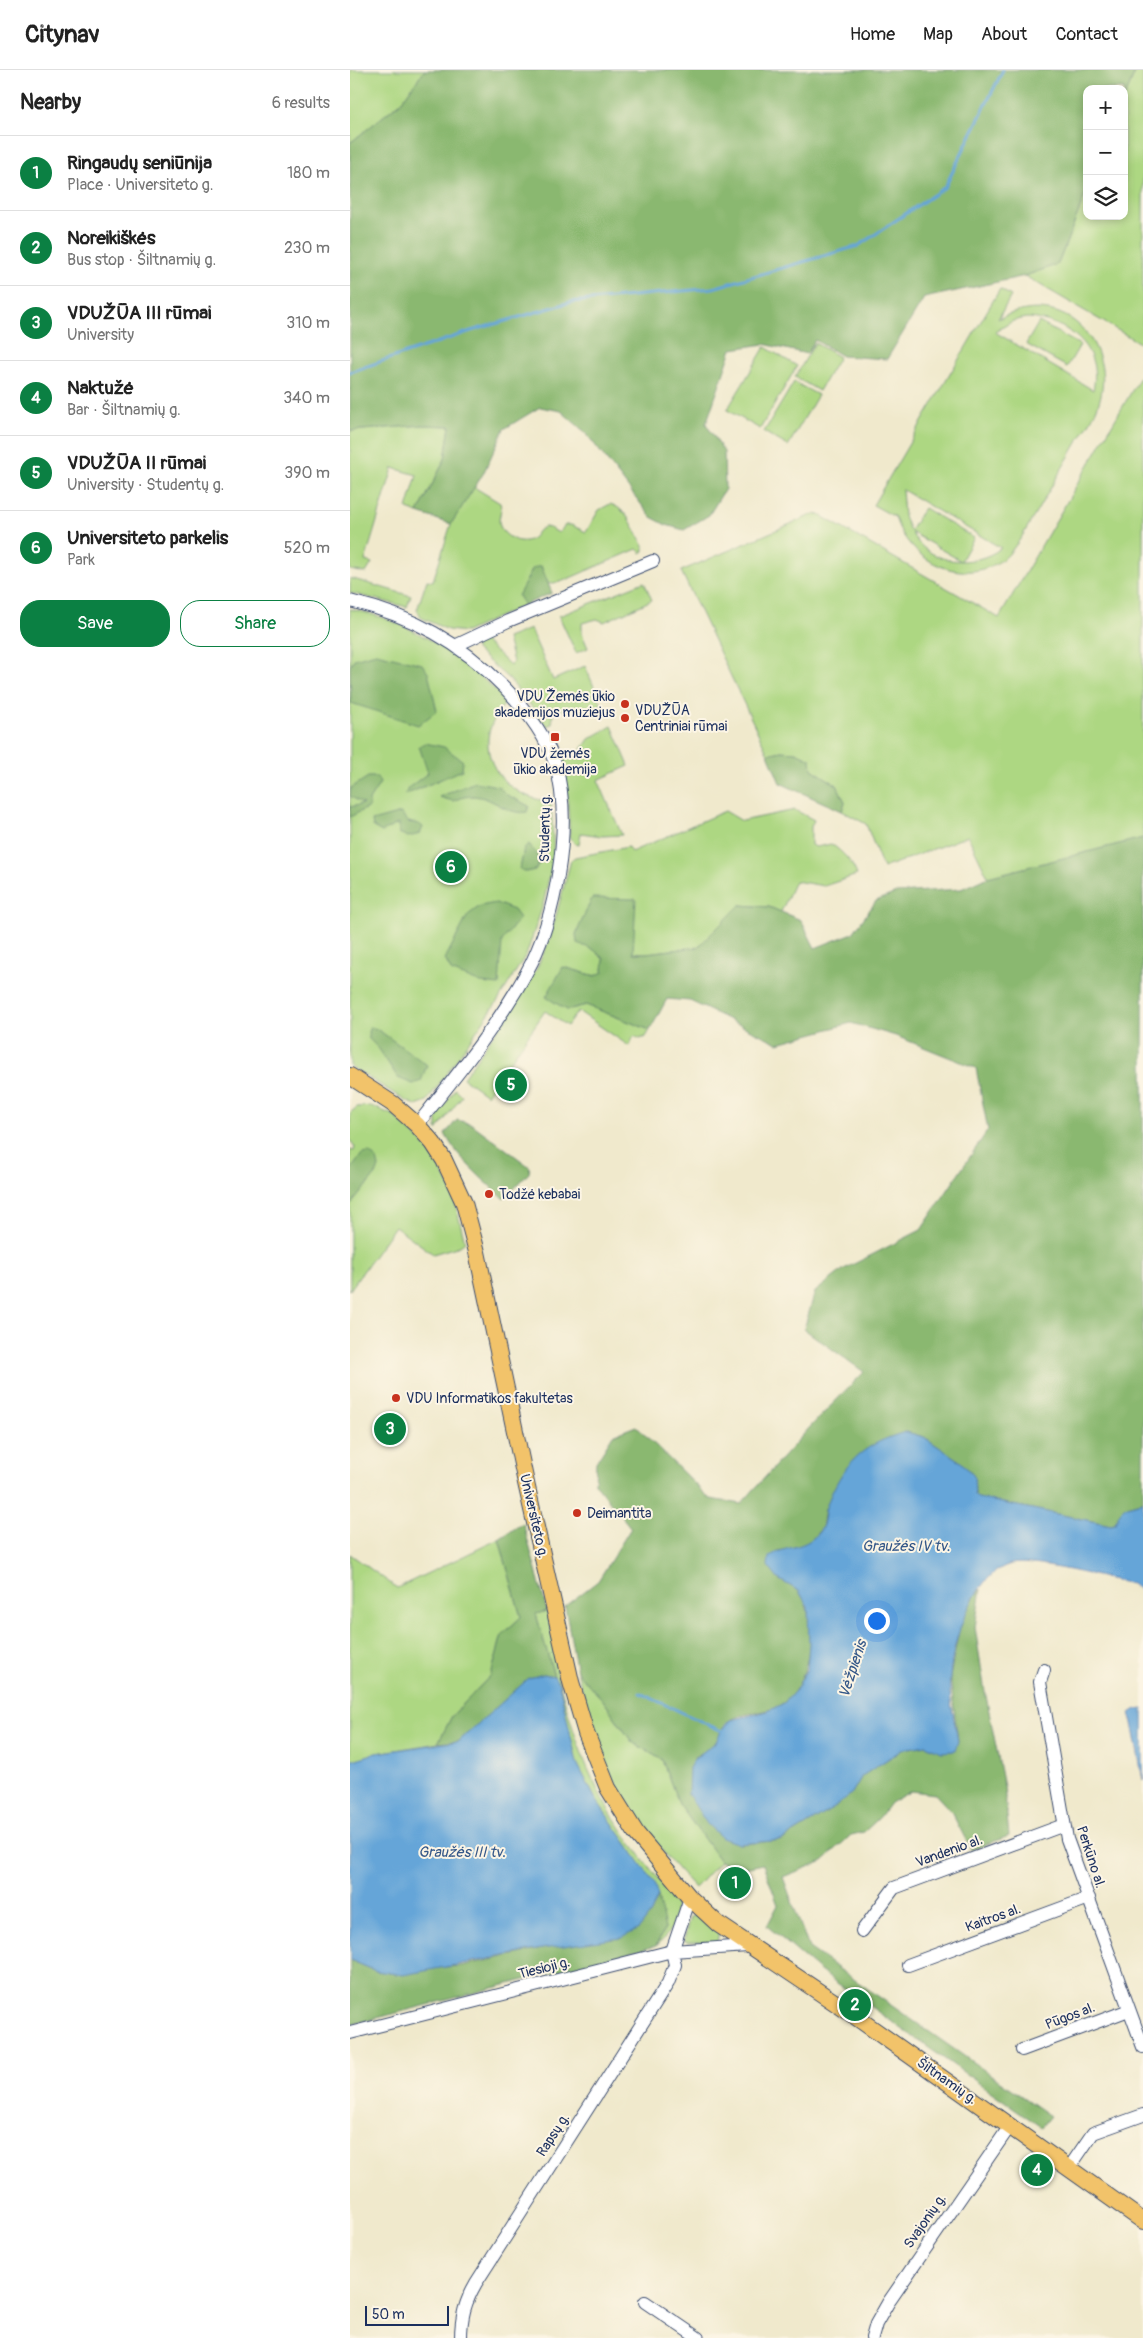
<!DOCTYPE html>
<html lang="en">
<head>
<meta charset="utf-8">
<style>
	:root { --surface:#fff; --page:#f2f2f2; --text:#222; --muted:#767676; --line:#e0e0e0; --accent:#0b8043 }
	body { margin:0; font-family:Pangolin,sans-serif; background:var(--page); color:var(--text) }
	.controls { position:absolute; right:15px; top:15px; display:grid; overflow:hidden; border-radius:10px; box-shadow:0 2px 8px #0003 }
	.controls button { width:45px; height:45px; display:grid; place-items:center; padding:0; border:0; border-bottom:1px solid var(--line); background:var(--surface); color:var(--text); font:25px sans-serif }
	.scale { position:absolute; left:15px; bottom:12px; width:84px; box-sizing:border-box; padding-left:5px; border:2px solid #1b2f5e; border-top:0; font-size:14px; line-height:18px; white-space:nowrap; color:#1b2f5e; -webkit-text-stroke:4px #fcf5e5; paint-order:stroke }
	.you { position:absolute; left:526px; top:1550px; width:18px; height:18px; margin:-12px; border:4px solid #fff; border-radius:50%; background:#1a73e8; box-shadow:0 0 0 8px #1a73e833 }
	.badge { display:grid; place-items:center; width:32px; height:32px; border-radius:50%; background:var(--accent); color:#fff; font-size:16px; font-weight:700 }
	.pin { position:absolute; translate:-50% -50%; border:2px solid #fff; box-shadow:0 1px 5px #0006 }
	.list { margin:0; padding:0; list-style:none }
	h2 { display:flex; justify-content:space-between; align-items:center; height:65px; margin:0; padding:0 20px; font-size:21px }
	h2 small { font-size:16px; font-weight:400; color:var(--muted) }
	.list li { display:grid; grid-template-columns:32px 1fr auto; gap:15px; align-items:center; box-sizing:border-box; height:75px; padding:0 20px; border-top:1px solid var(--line) }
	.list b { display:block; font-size:19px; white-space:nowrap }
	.list p { margin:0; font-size:16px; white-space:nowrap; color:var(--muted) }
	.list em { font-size:16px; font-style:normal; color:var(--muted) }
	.actions { display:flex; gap:10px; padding:15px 20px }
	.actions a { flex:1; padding:11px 0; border:1px solid var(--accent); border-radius:20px; text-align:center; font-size:18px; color:var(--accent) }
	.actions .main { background:var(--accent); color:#fff }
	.icon { flex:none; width:28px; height:28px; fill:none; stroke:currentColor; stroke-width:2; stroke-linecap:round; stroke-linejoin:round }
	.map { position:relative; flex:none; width:793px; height:2268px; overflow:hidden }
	header { display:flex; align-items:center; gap:30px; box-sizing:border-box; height:70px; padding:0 25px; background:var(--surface); border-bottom:1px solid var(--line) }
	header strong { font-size:24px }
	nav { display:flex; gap:28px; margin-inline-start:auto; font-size:18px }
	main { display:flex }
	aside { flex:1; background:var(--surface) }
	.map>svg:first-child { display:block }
	.green { fill:#add782; stroke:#648370; fill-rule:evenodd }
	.forest { fill:#8ab870; stroke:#527467 }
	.water { fill:#65a5d8; stroke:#406a9b }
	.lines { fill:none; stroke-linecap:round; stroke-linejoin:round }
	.stream { stroke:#65a5d8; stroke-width:3 }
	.minor-casing { stroke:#3b4b6e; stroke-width:14 }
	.major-casing { stroke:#3b4b6e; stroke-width:18 }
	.minor { stroke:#fff; stroke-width:12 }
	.major { stroke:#f2c36a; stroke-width:16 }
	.poi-dot { fill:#c8321e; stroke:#fcf5e5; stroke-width:2 }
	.labels { text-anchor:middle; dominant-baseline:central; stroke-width:4; stroke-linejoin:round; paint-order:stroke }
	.poi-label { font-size:14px; fill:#1b2f5e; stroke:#fcf5e5; text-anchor:start }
	.street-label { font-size:14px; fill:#1b2f5e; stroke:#fcf5e5 }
	.water-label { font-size:15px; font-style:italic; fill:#355889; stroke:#fcf5e5 }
</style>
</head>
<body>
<header>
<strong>Citynav</strong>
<nav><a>Home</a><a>Map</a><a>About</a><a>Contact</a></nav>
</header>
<main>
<aside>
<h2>Nearby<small>6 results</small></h2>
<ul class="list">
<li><span class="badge">1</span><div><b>Ringaudų seniūnija</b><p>Place · Universiteto g.</p></div><em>180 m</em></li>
<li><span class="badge">2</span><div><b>Noreikiškės</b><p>Bus stop · Šiltnamių g.</p></div><em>230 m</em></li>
<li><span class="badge">3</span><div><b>VDUŽŪA III rūmai</b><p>University</p></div><em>310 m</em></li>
<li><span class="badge">4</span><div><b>Naktužė</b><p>Bar · Šiltnamių g.</p></div><em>340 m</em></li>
<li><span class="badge">5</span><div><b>VDUŽŪA II rūmai</b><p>University · Studentų g.</p></div><em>390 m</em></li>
<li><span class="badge">6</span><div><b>Universiteto parkelis</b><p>Park</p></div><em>520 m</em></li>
</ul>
<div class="actions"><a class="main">Save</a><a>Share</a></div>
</aside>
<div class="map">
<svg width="793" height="2268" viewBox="0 0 793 2268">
	<rect width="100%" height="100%" fill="#fcf5e5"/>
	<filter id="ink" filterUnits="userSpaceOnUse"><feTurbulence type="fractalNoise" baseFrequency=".02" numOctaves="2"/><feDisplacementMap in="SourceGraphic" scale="10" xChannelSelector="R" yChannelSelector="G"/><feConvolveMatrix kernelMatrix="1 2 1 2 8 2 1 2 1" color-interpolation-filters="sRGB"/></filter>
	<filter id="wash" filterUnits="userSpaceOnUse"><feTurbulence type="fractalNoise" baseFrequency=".0096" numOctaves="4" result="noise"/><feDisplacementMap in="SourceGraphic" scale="20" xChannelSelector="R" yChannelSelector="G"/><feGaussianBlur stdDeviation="1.12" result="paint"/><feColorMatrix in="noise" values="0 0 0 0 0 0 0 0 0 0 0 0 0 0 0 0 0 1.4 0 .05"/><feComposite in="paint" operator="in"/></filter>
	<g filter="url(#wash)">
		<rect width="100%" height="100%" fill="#f0e9cc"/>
		<path class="green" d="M0,0h75l-24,32 -51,41z
			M786,0h7v275l-118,-69 33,-12 29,-74v26h37v-117z
			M650,219l11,7 -13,23c25,-12 52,-15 76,2 24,18 34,50 26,78 -4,17 -17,33 -25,47 -18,31 -36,62 -54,92 -4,5 -8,11 -12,16 -39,37 -100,10 -114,-37l-22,-12zM676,248c39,1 77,28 67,72l-98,-58 18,-11zM552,420h1l98,58c-27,21 -73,17 -90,-16l50,29 13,-23 -50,-30 -14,23 -6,-15z
			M689,252l41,23 -13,22 -41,-23z
			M465,273l24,14 -20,34 -24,-14z
			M415,277l32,19 -37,63 -33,-19z
			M793,302v466l-155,39 -20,-41 -85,32 -17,-44 -24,-13 3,-9 -8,-17 -55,-34 -14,3 -87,-183 135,-58 183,105z
			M444,312l24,13 -30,51 -24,-14z
			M73,355l27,1 -5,33 -27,54 -11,-4 10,-34 -24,-7 -28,93 7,2 -6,10 -16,-3v-139z
			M124,417l26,16c3,8 -3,15 0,23 5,12 22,20 33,12 4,-4 6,-10 12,-11 4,0 10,4 14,6l6,-8h6l15,7 13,-22 11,-6c18,5 25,27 34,42v5l-3,2 -4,-4 -74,32 -15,3 -7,-18 -23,30 6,9 -58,27 -18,-2 -26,-12 -5,-8 10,-30 6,1 18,-57z
			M0,508l61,18 -4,11 -57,-14z
			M294,512l8,18 -48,22 -7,-3 -15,4v11l6,14 -12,5 -17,-37z
			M0,539c63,12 113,49 157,92 -9,11 -18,24 -19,38 -2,35 30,61 63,62l3,54 -11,50 -16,48 -28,46 -42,60 -30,42 -11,4 -10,-4 -56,-35z
			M180,559l23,51 32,-14 17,39c-20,8 -27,9 -48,3l-2,16 -5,2 -37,-46 -34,-30v-7l6,-4 28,26 3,-3 -6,-24z
			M262,656l17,40 -31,14 24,55 -20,1 -21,-3 -2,12 -4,-1 -5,-7 -4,-57 -7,-24 3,-4h5l10,5 12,-18z
			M445,740l19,10 -3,7v18l5,2 15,-3c11,7 22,19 26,31l-33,11 -29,-5 -14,31 -12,-5 -29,-2 -42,42 -52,6 -52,-3 10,10 -1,12 -7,4 -33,-9 4,43 19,-5 64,25 -4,7 -6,2 -6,-3 -5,10 -51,-35 -11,15 -22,-15 -58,84 -24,-17 46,-65 27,-43 14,-32 21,-78 4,-3 53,-10 3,5 94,-41 17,10z
			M105,1019l7,7 -25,34v-14z
			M21,1036l22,9 31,29 13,18 15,29 13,51 -5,4 -27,8 -38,-28 -45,64v-140l4,1 1,-4 -5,-7v-27l7,-6z
			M149,1469l22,78 -19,18 -11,40 -39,41 -14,27 -62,10 -26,8v-207l47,34z
			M197,1541l12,50 -4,3c13,52 28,105 57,151 18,28 39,54 59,81l4,-1c2,22 -2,37 -19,51l9,-18 -11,-45 -59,-85 -18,-35 -18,-79 -5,-8 -18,-62z
			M227,1602l26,28 29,42 30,18 17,44 41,57 -25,27c-38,-41 -75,-86 -95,-139 -9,-25 -15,-52 -23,-77z
			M345,1845l24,18 -2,9h-30l-3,-2 6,-23z"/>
		<path class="forest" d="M75,0h711l-12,29v-10h-37v101l-29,74 -33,12 -101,22 -37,61 -45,-3 -27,-16 -8,14 -43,-10 -32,5 -26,75 18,28 1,37 -16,26 -25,15 -18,-5 -15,-8 -66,-85 -24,-21 -21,-4 -36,22 -21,45 -32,50 -33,-11 27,-54 5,-33 -27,-1 -73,6v-288l51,-41z
			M191,496l11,27 -28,12 -6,-9 15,-28z
			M26,583l46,11 6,9 9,38 -19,14 -67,-22 -1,-36 4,-8z
			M75,673l19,4 19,14 -1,9 -57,25 3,-7 20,-15 -9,-27z
			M431,681l15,1 15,7 1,10 25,16 8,17 -3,9 -62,-28 -12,-29z
			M18,707h9l3,6 -11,17v7l-19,10v-10l13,-3 -13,-8 1,-8z
			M125,712l23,4 9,9 22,11 -2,6c-26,5 -39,-28 -74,-11l-14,-4z
			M51,743l7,9 11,2 4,3 -3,7 -12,3 -9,-4v-10l-17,9 -9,-5 -1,-6z
			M793,768v664c-18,4 -22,4 -28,22l-4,1 -133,-27 -3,-3 -1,-19 -13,-14 -37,-25 -18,-5 -81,77 -3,19 -13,14 -16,7 -16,2 1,28c7,4 18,8 22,14 19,26 10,89 -15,109 -16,13 -41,9 -54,18 -9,5 -10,15 -15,22 -5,6 -15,11 -22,16l46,86 42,-4 52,-32 18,-15 10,-17 41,-27 23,-4 15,7 17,-11 -8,-64 10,-52 9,-22 12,-14 -6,38 9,59 20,101 5,49 -38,14 -20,-39 -16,-17 -24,-3 -21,12 -10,14 -16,15 -13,3 -28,26 -40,16 26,71 241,168 -9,11 -221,-156 -53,-45 11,-21 -15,-41 -28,6 -15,-9 -41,-57 -17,-44 -30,-18 -29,-42 -26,-28 -12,-66 33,-25 33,-53 -36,-45 1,-21 17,-27 23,-9 74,73 31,5 70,-78 53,-54 -60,-43 11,-37 29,-23 77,-39 67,-100 -12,-62 -80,-32 -45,-13 -73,20 -88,-42 -23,-2 -17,31 -64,-25 -19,5 -21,-13 17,-30 32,9 8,-4 1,-13 -10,-9 -17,-7 -1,-9 16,-36 44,1 -3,54h13l52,-6 42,-42 29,2 32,13 14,28 38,-15 23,-32 20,-8 65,-4 27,-12z
			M179,774l7,9 3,11 -4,6 -9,2 -6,-3 4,-21z
			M146,833l18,7 6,8 -18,23 -3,44 -18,-2 -30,-12 -6,-12 23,-44 12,-9z
			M20,957l7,2 50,36 -6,16 -8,3 -15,-6 -19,-29 -10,-10 -1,-7z
			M107,1050l15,4 58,43 -1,6 -25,26c-21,-20 -45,-39 -59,-65z
			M19,1083l8,6 2,8 -2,6 -27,33v-35l12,-17z
			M173,1453l24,88 -11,3 18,62 -10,-2 -15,4 -70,63 -21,2 14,-27 39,-41 11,-40 19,-18 -22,-78z
			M308,1826l7,32 -9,18 -306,79v-65l26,11 85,-5 81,-17 109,-36z"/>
		<path class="water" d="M556,1362l18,5 37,25 13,14 1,19 3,3 133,27 4,-1c6,-18 10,-18 28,-22v90l-11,-8c-24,-5 -100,-25 -121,-20 -38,10 -59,78 -61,113 -2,20 5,44 8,64l-3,10 -14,1 -15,-7 -23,4 -41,27 -10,17 -18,15 -52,32 -43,4 -17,-6 -15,-14 -19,-30 1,-26 6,-10 21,-16 5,-11 10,-11 37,-9 16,-8 12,-13 11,-22 2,-24 -1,-37 -9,-16 -21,-12 -10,-13 1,-9c17,-13 38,-6 52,-28 4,-6 3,-15 5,-22 16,-43 36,-63 80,-75z
			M194,1604l10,2 5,8 18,79 18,35 59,85 4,13 -7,17 -12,16 -18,9 -79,11 -139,26 -27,-4 -26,-11v-199l26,-8 83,-12 70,-63z
			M793,1638v72l-13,-67 6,-4z"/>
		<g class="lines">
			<path class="stream" d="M0,302l121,-41 100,-29 142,-14 145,-42 87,-59 58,-117
				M290,1623l84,39"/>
		</g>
	</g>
	<g filter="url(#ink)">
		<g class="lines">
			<defs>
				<path id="minor" d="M0,531c63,15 110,41 155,87 21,22 40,46 50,75 11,36 9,76 3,112 -5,30 -13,60 -26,87 -29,57 -75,113 -115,163
					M107,575l51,-24 145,-60
					M694,1600l-4,12 27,157 76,208
					M512,1861l32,-43 170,-63
					M558,1895l181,-67
					M0,1963l322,-82 76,-5
					M672,1980l107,-40
					M719,2098l24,-35 50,-18
					M295,2232l53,36
					M111,2268c0,-21 4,-36 15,-55l192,-300 7,-18 -3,-14 18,-53
					M522,2268l4,-14 12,-21 122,-177"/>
				<path id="major" d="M0,1006l43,28 24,21 16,18 11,17 20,43 13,49 49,231 45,199 15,51 22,55 28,45 54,65 28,26 131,88 294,209"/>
			</defs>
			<use href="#minor" class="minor-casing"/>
			<use href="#major" class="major-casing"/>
			<use href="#minor" class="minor"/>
			<use href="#major" class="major"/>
		</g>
	</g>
	<g class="poi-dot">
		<circle cx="275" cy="634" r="5"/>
		<circle cx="275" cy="648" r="5"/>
		<rect x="200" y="662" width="10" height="10" rx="2.5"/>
		<circle cx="139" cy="1124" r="5"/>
		<circle cx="46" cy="1328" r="5"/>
		<circle cx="227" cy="1443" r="5"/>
	</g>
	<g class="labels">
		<g class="poi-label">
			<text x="265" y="626" text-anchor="end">VDU Žemės ūkio<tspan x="265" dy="16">akademijos muziejus</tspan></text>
			<text x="285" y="640">VDUŽŪA<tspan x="285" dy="16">Centriniai rūmai</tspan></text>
			<text x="205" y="683" text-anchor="middle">VDU žemės<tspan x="205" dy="16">ūkio akademija</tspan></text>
			<text x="149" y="1124">Todžė kebabai</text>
			<text x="56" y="1328">VDU Informatikos fakultetas</text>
			<text x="237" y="1443">Deimantita</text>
		</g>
		<g class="street-label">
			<text transform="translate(195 758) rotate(-89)">Studentų g.</text>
			<text transform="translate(184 1446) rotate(77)">Universiteto g.</text>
			<text transform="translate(599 1781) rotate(-20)">Vandenio al.</text>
			<text transform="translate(741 1787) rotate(72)">Perkūno al.</text>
			<text transform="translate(643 1848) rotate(-20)">Kaitros al.</text>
			<text transform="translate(194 1898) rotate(-14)">Tiesioji g.</text>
			<text transform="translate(720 1946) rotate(-21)">Pūgos al.</text>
			<text transform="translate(597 2011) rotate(35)">Šiltnamių g.</text>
			<text transform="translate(203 2065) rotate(-57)">Rapsų g.</text>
			<text transform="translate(575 2151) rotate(-55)">Svajonių g.</text>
		</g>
		<g class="water-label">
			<text x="556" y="1476">Graužės IV tv.</text>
			<text transform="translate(503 1599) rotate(-72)">Vėžpienis</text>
			<text x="112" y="1782">Graužės III tv.</text>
		</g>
	</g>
</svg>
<div class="controls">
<button>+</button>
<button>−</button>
<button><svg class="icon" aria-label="layers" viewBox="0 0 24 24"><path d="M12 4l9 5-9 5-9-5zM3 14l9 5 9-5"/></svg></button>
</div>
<div class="scale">50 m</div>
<div class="you"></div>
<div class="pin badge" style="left:385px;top:1813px">1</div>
<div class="pin badge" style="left:505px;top:1935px">2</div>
<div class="pin badge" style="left:40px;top:1359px">3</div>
<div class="pin badge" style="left:687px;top:2100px">4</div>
<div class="pin badge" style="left:161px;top:1015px">5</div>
<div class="pin badge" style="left:101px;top:797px">6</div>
</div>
</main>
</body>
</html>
